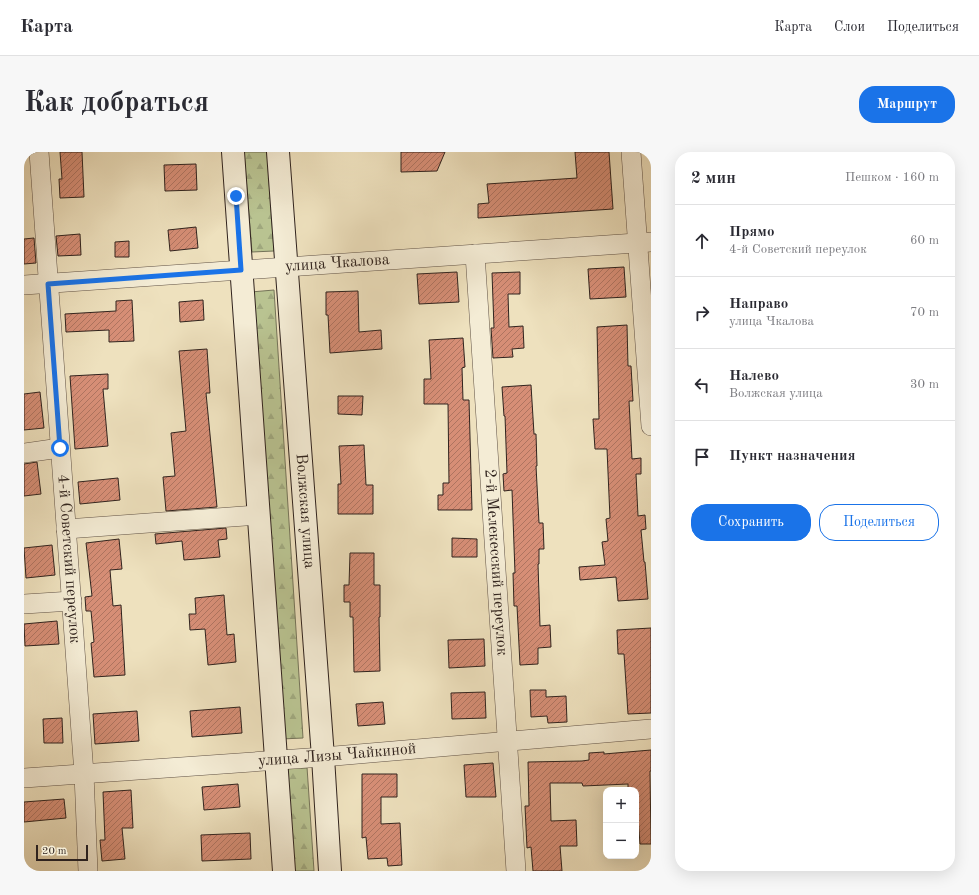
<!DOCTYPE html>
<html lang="ru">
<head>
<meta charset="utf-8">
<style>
	:root { --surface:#fff; --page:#f7f7f7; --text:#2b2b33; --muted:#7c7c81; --line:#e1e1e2; --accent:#1a73e8 }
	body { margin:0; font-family:"Old Standard TT",serif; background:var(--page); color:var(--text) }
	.controls { position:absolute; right:12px; bottom:12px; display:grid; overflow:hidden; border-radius:8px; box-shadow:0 4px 16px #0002 }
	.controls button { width:36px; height:36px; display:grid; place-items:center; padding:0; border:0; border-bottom:1px solid var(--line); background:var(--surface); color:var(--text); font:20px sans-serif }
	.scale { position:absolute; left:12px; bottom:10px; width:52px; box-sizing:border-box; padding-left:4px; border:2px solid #30231e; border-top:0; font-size:11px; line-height:14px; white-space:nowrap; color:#30231e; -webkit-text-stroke:3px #f4ecd5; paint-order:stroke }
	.stop { position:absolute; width:12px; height:12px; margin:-9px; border:3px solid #1a73e8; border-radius:50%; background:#fff }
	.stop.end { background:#1a73e8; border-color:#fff; box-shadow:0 1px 4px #0008 }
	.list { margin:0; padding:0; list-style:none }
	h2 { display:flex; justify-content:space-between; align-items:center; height:52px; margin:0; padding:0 16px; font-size:17px }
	h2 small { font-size:13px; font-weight:400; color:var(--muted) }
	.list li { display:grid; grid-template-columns:26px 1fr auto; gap:12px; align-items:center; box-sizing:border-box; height:72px; padding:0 16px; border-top:1px solid var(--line) }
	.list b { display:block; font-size:15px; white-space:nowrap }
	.list p { margin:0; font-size:13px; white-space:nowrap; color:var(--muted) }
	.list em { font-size:13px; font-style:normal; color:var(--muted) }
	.actions { display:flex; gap:8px; padding:12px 16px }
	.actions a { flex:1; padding:9px 0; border:1px solid var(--accent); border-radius:16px; text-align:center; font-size:14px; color:var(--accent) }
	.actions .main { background:var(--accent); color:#fff }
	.icon { flex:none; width:22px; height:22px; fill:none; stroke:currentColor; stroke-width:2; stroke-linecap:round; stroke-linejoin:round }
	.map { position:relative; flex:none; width:627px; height:719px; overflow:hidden; border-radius:16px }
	header { display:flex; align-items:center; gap:24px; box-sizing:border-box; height:56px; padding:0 20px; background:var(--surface); border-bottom:1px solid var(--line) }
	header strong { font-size:19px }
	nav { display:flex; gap:22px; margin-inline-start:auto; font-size:14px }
	.intro { display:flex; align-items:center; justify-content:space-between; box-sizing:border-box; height:96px; padding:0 24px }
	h1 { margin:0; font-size:28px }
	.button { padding:10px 18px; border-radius:16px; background:var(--accent); color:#fff; font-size:14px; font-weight:700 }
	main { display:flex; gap:24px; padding:0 24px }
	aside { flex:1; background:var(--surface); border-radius:16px; box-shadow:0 4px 16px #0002 }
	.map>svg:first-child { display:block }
	.forest { fill:url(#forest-firs); stroke:#747358 }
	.building { fill:url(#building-hatch); stroke:#30231e }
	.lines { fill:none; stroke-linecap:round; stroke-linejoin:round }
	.street-casing { stroke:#605246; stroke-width:20 }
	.secondary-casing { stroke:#30231e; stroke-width:24 }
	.street { stroke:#f4ecd5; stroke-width:19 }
	.secondary { stroke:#f4ecd5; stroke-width:22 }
	.route { stroke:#1a73e8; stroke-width:5 }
	.labels { text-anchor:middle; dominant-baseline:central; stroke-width:3; stroke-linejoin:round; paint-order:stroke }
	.street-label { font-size:16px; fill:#30231e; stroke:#f4ecd5 }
</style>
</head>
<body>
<header>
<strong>Карта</strong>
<nav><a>Карта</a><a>Слои</a><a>Поделиться</a></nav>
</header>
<div class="intro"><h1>Как добраться</h1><a class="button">Маршрут</a></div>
<main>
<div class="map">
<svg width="627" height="719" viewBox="0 0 627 719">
	<defs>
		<pattern id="forest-firs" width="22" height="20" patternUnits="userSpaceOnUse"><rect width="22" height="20" fill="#b9c391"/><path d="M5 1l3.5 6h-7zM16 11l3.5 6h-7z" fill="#9fa77d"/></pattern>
		<pattern id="building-hatch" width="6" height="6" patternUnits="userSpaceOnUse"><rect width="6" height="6" fill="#d68e76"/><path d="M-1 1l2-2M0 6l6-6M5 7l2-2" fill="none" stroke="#ae7460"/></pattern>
	</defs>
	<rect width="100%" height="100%" fill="#eee1be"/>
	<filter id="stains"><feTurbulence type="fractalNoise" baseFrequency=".005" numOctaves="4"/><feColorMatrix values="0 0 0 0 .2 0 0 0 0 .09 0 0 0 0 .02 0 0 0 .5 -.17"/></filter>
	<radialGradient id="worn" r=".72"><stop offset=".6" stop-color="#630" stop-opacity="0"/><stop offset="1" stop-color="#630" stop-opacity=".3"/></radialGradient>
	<path class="forest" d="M220,0h23l7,99 -22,1z
		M250,138l29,448 -22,1 -30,-447z
		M283,615l7,104h-22l-8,-103z"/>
	<path class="building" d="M36,0h22l2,45 -24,1 -1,-19h3z
		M377,0h44l-8,19 -36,1z
		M551,0h34l4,57 -135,9v-14l11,-1 -2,-19 90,-6z
		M172,12l1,26 -32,1 -1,-26z
		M172,75l2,21 -28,3 -2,-21z
		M56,82l1,21 -23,1 -2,-20z
		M10,86l2,25 -12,1v-25z
		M105,89v16h-14v-15z
		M600,115l2,30 -36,2 -2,-30z
		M433,120l2,30 -40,2 -2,-30z
		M496,120v22h-12l1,33 14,-1 1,22 -12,1 1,8 -20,1 -2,-30h3l-2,-55z
		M334,139l1,41 22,-2 1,19 -52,4 -2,-38h-2v-23z
		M108,148l2,41 -25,1v-12l-43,2 -1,-18 51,-3v-10z
		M179,148l1,20 -24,2 -1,-20z
		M603,173l1,41h3l2,35h-4l3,58 9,-1v16h-5l2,42 7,-1 1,14 -5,1 3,32h1l3,37 -30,2 -2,-24 -36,3 -1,-13 26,-2 -3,-23 6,-1 -2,-22 4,-1 -3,-69h-12l-2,-30h6l-2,-92z
		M439,186l2,29 -3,1 1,32h6l3,110h-34v-15h5v-12h6l-1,-79h-24v-25h7l-2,-39z
		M183,197l3,44h-4l11,114 -51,4 -3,-34 12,-1 -4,-43 15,-2 -7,-80z
		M84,222v15h-5l5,57 -33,3 -5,-73z
		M507,233l3,49h2l1,32h-1l3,57h4l1,26h-5v15h-1l2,62 10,-1 1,22 -13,1v16l-18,1 -3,-59h-3l-1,-33h2l-3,-83 -8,1 -1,-17 4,-1 -2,-57h-1l-2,-29z
		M16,240l4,36 -20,2v-36z
		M314,244h25l-1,19 -24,-1z
		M340,293l2,40h7v29h-35v-30h3l-2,-38z
		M13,310l4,32 -17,2v-32z
		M94,326l2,22 -40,4 -2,-22z
		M202,376l1,11 -9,1 2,17 -36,3 -2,-19 -26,3 -1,-10z
		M428,386l25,1v18h-25z
		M95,387l3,30 -12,1 3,36 8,-1 4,70 -31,2 -3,-34 3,-1 -3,-31h-5l-1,-14 7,-1 -6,-53z
		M28,393l3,30 -29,3 -2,-30z
		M326,401h24v32h6v32h-1l1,54 -26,1 -1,-55h-3v-15h-6v-17h5z
		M200,443l3,40 7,-1 2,28 -28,3 -3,-36 -15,1 -1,-16h7l-1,-16z
		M33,469l2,23 -34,2 -1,-22z
		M627,476v85l-23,1 -4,-60h-6l-1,-24z
		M460,487l1,27 -36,2 -1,-28z
		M506,538h16v7l20,-1 1,26 -19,1 -1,-7 -16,1z
		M461,540l1,26 -34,1 -1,-26z
		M359,550l2,22 -27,2 -2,-22z
		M216,555l2,26 -50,4 -2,-26z
		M113,559l2,30 -44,3 -2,-30z
		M38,566l1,25h-19l-1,-24z
		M627,598v21h-1l1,73h-11l-4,-54h-8v-6l-45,2 -1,-3h-32l1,38 25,-1 1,26h-17l2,25h-29l-2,-24 -4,1 -2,-42h4l-1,-44 54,-1 7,-1v-7l15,-1v2z
		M469,611l3,34h-30l-2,-32z
		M338,622h35v23h-16v27l19,-1 2,42 -14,1 -1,-8 -19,1 -2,-22 -4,1z
		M214,632l2,23 -36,3 -2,-23z
		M107,638l2,38h-11l3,31 -23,2 -2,-21h5l-2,-48z
		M40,647l2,19 -42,4v-20z
		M226,681l1,26 -49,2 -1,-26z"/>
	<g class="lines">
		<defs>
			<g id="street">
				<path id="s1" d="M15,0l45,622 4,97"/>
				<path d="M607,0l20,274"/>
				<path id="s2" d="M451,102l41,617"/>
				<path id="s3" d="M0,133l627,-43"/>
				<path d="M0,301l36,-5"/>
				<path d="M42,377l192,-14"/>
				<path d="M0,452l48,-3"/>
				<path id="s4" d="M0,626l299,-21 328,-28"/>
			</g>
			<g id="secondary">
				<path d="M209,0l51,719"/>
				<path id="s5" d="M254,0l45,605 7,114"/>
			</g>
		</defs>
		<use href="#street" class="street-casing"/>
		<use href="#secondary" class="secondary-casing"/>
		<use href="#street" class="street"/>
		<use href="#secondary" class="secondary"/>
	</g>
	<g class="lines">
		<path class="route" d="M36,296l-12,-164 193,-14 -5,-74"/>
	</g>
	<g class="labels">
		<g class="street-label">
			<text stroke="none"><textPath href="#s3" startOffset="314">улица Чкалова</textPath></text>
			<text stroke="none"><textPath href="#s5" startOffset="360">Волжская улица</textPath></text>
			<text stroke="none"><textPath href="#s1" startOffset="408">4-й Советский переулок</textPath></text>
			<text stroke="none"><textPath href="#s2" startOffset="309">2-й Мелекесский переулок</textPath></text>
			<text stroke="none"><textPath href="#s4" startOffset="314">улица Лизы Чайкиной</textPath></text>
		</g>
	</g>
	<rect width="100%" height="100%" filter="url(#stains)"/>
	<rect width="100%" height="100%" fill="url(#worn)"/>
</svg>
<div class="controls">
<button>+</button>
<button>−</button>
</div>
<div class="scale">20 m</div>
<div class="stop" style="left:36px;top:296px"></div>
<div class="stop end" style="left:212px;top:44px"></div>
</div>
<aside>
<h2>2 мин<small>Пешком · 160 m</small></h2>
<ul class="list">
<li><svg class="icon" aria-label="ahead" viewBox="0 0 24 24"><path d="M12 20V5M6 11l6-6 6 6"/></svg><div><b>Прямо</b><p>4-й Советский переулок</p></div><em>60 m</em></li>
<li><svg class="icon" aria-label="right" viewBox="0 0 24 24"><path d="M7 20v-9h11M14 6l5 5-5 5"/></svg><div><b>Направо</b><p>улица Чкалова</p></div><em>70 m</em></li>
<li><svg class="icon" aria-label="left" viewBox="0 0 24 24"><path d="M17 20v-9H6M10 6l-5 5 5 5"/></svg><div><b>Налево</b><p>Волжская улица</p></div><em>30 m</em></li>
<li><svg class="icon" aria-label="arrive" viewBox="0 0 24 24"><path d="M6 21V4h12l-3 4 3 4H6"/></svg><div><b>Пункт назначения</b></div></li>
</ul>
<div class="actions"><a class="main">Сохранить</a><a>Поделиться</a></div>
</aside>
</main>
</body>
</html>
